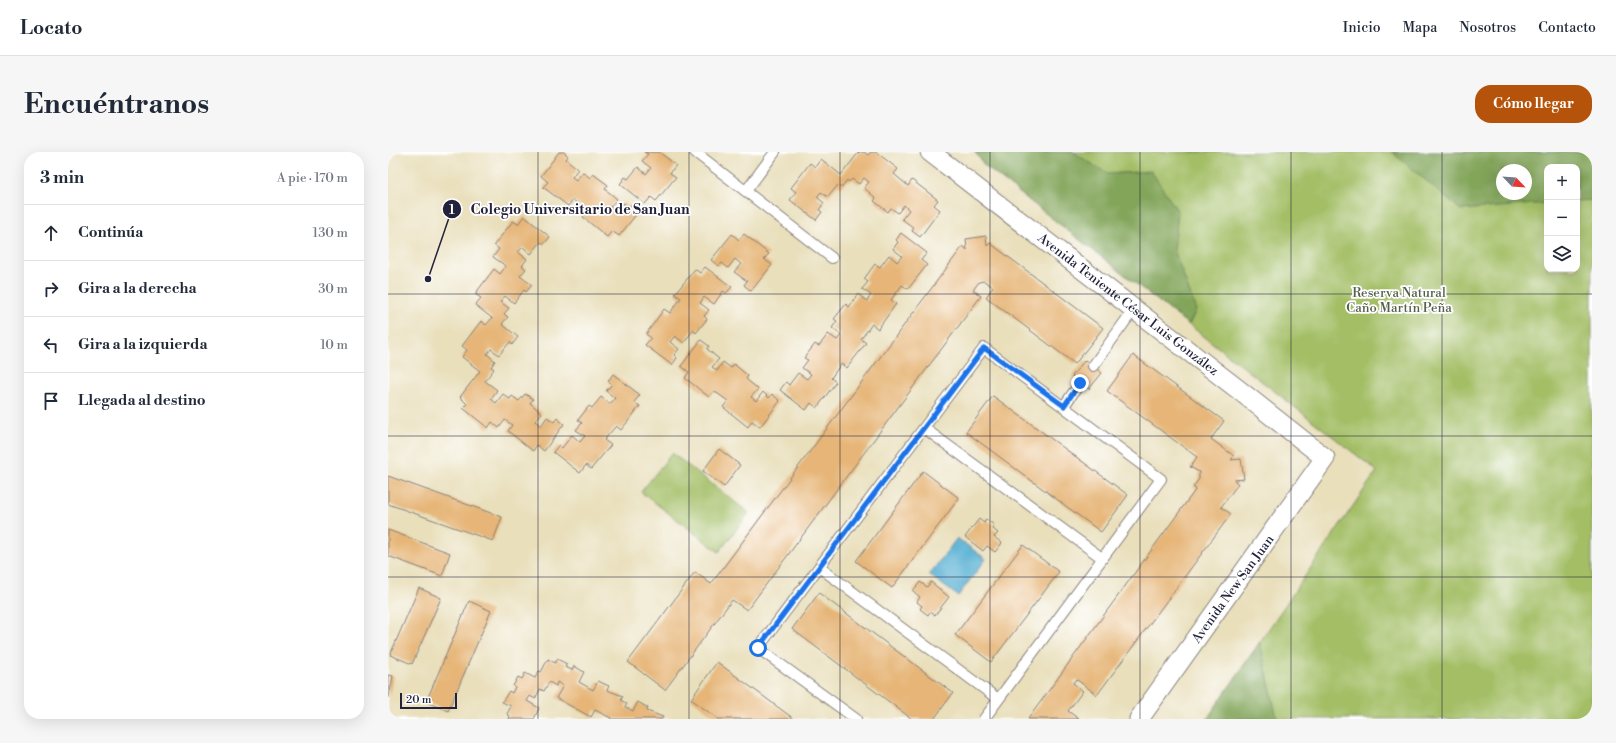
<!DOCTYPE html>
<html lang="es">
<head>
<meta charset="utf-8">
<style>
	:root { --surface:#fff; --page:#f6f6f7; --text:#1f2937; --muted:#747a83; --line:#e0e1e3; --accent:#b45309 }
	body { margin:0; font-family:"Libre Bodoni",serif; background:var(--page); color:var(--text) }
	.controls { position:absolute; right:12px; top:12px; display:grid; overflow:hidden; border-radius:8px; box-shadow:0 4px 16px #0002 }
	.controls button { width:36px; height:36px; display:grid; place-items:center; padding:0; border:0; border-bottom:1px solid var(--line); background:var(--surface); color:var(--text); font:20px sans-serif }
	.compass { position:absolute; left:1108px; top:12px; width:36px; height:36px; border-radius:50%; background:var(--surface); box-shadow:0 4px 16px #0002; rotate:115deg }
	.scale { position:absolute; left:12px; bottom:10px; width:57px; box-sizing:border-box; padding-left:4px; border:2px solid #22223b; border-top:0; font-size:11px; line-height:14px; white-space:nowrap; color:#22223b; -webkit-text-stroke:3px #fff; paint-order:stroke }
	.stop { position:absolute; width:12px; height:12px; margin:-9px; border:3px solid #1a73e8; border-radius:50%; background:#fff }
	.stop.end { background:#1a73e8; border-color:#fff; box-shadow:0 1px 4px #0008 }
	.list { margin:0; padding:0; list-style:none }
	h2 { display:flex; justify-content:space-between; align-items:center; height:52px; margin:0; padding:0 16px; font-size:17px }
	h2 small { font-size:13px; font-weight:400; color:var(--muted) }
	.list li { display:grid; grid-template-columns:26px 1fr auto; gap:12px; align-items:center; box-sizing:border-box; height:56px; padding:0 16px; border-top:1px solid var(--line) }
	.list b { display:block; font-size:15px; white-space:nowrap }
	.list em { font-size:13px; font-style:normal; color:var(--muted) }
	.icon { flex:none; width:22px; height:22px; fill:none; stroke:currentColor; stroke-width:2; stroke-linecap:round; stroke-linejoin:round }
	.map { position:relative; flex:none; width:1204px; height:567px; overflow:hidden; border-radius:16px }
	header { display:flex; align-items:center; gap:24px; box-sizing:border-box; height:56px; padding:0 20px; background:var(--surface); border-bottom:1px solid var(--line) }
	header strong { font-size:19px }
	nav { display:flex; gap:22px; margin-inline-start:auto; font-size:14px }
	.intro { display:flex; align-items:center; justify-content:space-between; box-sizing:border-box; height:96px; padding:0 24px }
	h1 { margin:0; font-size:28px }
	.button { padding:10px 18px; border-radius:16px; background:var(--accent); color:#fff; font-size:14px; font-weight:700 }
	main { display:flex; gap:24px; padding:0 24px }
	aside { flex:1; background:var(--surface); border-radius:16px; box-shadow:0 4px 16px #0002 }
	.map>svg:first-child { display:block }
	.green { fill:#a3be65; stroke:#627050; fill-rule:evenodd }
	.forest { fill:#82a55a; stroke:#52644a; fill-rule:evenodd }
	.water { fill:#54afd2; stroke:#3b6886 }
	.building { fill:#e6b577 }
	.lines { fill:none; stroke-linecap:round; stroke-linejoin:round }
	.lane-casing { stroke:#86807b; stroke-width:12 }
	.street-casing { stroke:#86807b; stroke-width:21 }
	.lane { stroke:#fff; stroke-width:10 }
	.street { stroke:#fff; stroke-width:19 }
	.route { stroke:#1a73e8; stroke-width:5 }
	.grid { fill:none; stroke:#22223b; stroke-width:1; stroke-opacity:0.55 }
	.labels { text-anchor:middle; dominant-baseline:central; stroke-width:3.5; stroke-linejoin:round; paint-order:stroke }
	.park-label { font-size:13px; fill:#56604c; stroke:#fff }
	.street-label { font-size:13px; fill:#22223b; stroke:#fff }
	.leader { fill:none; stroke:#22223b; stroke-width:1.5 }
	.callout-dot { fill:#22223b; stroke:#fff; stroke-width:1.5 }
	.mark-label { font-size:12px; text-anchor:middle; font-weight:bold; fill:#fff }
	.callout-label { font-size:14px; text-anchor:middle; font-weight:bold; fill:#22223b; stroke:#fff; stroke-width:3.5; stroke-linejoin:round; paint-order:stroke }
</style>
</head>
<body>
<header>
<strong>Locato</strong>
<nav><a>Inicio</a><a>Mapa</a><a>Nosotros</a><a>Contacto</a></nav>
</header>
<div class="intro"><h1>Encuéntranos</h1><a class="button">Cómo llegar</a></div>
<main>
<aside>
<h2>3 min<small>A pie · 170 m</small></h2>
<ul class="list">
<li><svg class="icon" aria-label="ahead" viewBox="0 0 24 24"><path d="M12 20V5M6 11l6-6 6 6"/></svg><div><b>Continúa</b></div><em>130 m</em></li>
<li><svg class="icon" aria-label="right" viewBox="0 0 24 24"><path d="M7 20v-9h11M14 6l5 5-5 5"/></svg><div><b>Gira a la derecha</b></div><em>30 m</em></li>
<li><svg class="icon" aria-label="left" viewBox="0 0 24 24"><path d="M17 20v-9H6M10 6l-5 5 5 5"/></svg><div><b>Gira a la izquierda</b></div><em>10 m</em></li>
<li><svg class="icon" aria-label="arrive" viewBox="0 0 24 24"><path d="M6 21V4h12l-3 4 3 4H6"/></svg><div><b>Llegada al destino</b></div></li>
</ul>
</aside>
<div class="map">
<svg width="1204" height="567" viewBox="0 0 1204 567">
	<rect width="100%" height="100%" fill="#fff"/>
	<filter id="ink" filterUnits="userSpaceOnUse"><feTurbulence type="fractalNoise" baseFrequency=".025" numOctaves="2"/><feDisplacementMap in="SourceGraphic" scale="8" xChannelSelector="R" yChannelSelector="G"/><feConvolveMatrix kernelMatrix="1 2 1 2 8 2 1 2 1" color-interpolation-filters="sRGB"/></filter>
	<filter id="wash" filterUnits="userSpaceOnUse"><feTurbulence type="fractalNoise" baseFrequency=".012" numOctaves="4" result="noise"/><feDisplacementMap in="SourceGraphic" scale="16" xChannelSelector="R" yChannelSelector="G"/><feGaussianBlur stdDeviation="0.9" result="paint"/><feColorMatrix in="noise" values="0 0 0 0 0 0 0 0 0 0 0 0 0 0 0 0 0 1.4 0 .05"/><feComposite in="paint" operator="in"/></filter>
	<g filter="url(#wash)">
		<rect width="100%" height="100%" fill="#e9dfbb"/>
		<path class="green" d="M587,0h617v567h-385l170,-248 -392,-305zM1159,15h30v102h-30zM1114,18h24v24h-24z
			M284,301l77,60 -30,39 -78,-60z"/>
		<path class="forest" d="M587,0h98l35,22 43,-3 27,41 -4,38 22,60 -7,15 -204,-159z
			M1004,0h200v48l-15,1v-34h-30v36l-86,7zM1114,18h24v24h-24z
			M872,490l17,77h-70z"/>
		<path class="water" d="M569,386l29,21 -28,37 -29,-21z"/>
		<g id="blocks">
			<path class="building" d="M171,0h5l4,4 -2,3 12,10 -6,8 4,3 7,-8 7,6 3,-4 15,11 -3,4 12,10 -7,8 6,4 7,-8 6,4 3,-3 7,7 -20,25 -7,-5 -5,6 -24,-20 5,-6 -15,-11 -5,6 -25,-19 5,-5 -7,-6z
				M256,0h15l17,13 -6,8 6,4 -20,24 -5,-4 -6,7 -25,-20 5,-7 3,2 10,-12 8,7 5,-6 -9,-7 6,-7z
				M471,0h5l4,3 3,-3h5l22,17 -4,5 14,12 4,-6 26,20 -4,5 6,5 -20,27 -8,-6 2,-3 -12,-9 7,-9 -5,-5 -6,8 -7,-5 -3,4 -14,-11 2,-3 -12,-10 5,-6 -5,-4 -5,6 -7,-5 -3,3 -2,-2 -6,8 -3,-3 -10,12 -7,-5 -4,5 7,6 -5,7 3,2 -6,8 -26,-20 6,-8 -5,-4 19,-25 5,4 6,-8 20,16z
				M136,64l26,21 -6,7 -3,-2 -10,12 -8,-7 -5,5 9,7 -5,7 4,3 -6,7 12,9 -6,7 -2,-2 -10,13 -9,-7 -5,6 9,6 -5,6 4,3 -6,7 16,13 -6,8 -2,-3 -11,13 -8,-6 -4,5 8,7 -4,6 3,2 -9,12 12,9 -6,9 5,4 7,-9 7,5 2,-3 7,5 6,-7 8,5 -3,4 12,10 -7,8 6,5 6,-9 7,5 3,-4 7,6 -20,27 -7,-6 -4,6 -25,-20 4,-6 -7,-5 -6,8 -7,-6 -4,6 -25,-20 4,-4 -7,-7 20,-26 -18,-14 5,-7 -5,-4 19,-25 5,4 6,-7 -17,-13 6,-7 -6,-4 19,-25 6,5 6,-8 -13,-9 6,-8 -5,-4 19,-24 5,3z
				M513,81l26,20 -6,7 6,5 -19,24 -6,-4 -11,15 5,4 -18,25 -6,-5 -11,15 5,4 -19,25 -6,-4 -10,14 5,4 -19,26 -6,-5 -5,7 -26,-20 6,-8 3,3 9,-12 9,6 4,-5 -9,-6 6,-8 -4,-2 11,-14 4,2 9,-12 9,6 4,-5 -9,-7 5,-7 -3,-2 12,-15 3,3 9,-13 9,7 4,-6 -9,-6 6,-7 -4,-3 11,-15 5,3 9,-12 8,7 5,-6 -9,-7 5,-7 -2,-2z
				M344,82l7,6 5,-6 25,20 -5,5 8,6 -21,26 -7,-6 3,-4 -13,-9 7,-8 -6,-5 -7,9 -6,-5 -3,3 -8,-6z
				M598,84l1,10 3,-3 113,85 -28,36 -89,-67 7,-10 -9,-6 -5,1 -6,8 8,6 -234,314 -15,-10 -67,90 -37,-28 67,-90 16,12 252,-338 4,4 -1,-11z
				M317,115l27,20 -6,6 -3,-2 -9,13 -10,-7 -4,6 9,7 -5,6 3,3 -11,14 -3,-3 -9,13 -9,-7 -5,6 9,7 -5,6 3,3 -5,7 -27,-20 6,-7 -5,-4 18,-25 6,4 11,-15 -6,-4 20,-25 5,4z
				M313,188l8,6 -2,3 12,10 -7,8 5,4 6,-9 8,6 3,-4 14,12 -2,3 12,10 -7,8 5,4 7,-9 6,6 3,-4 8,7 -20,26 -8,-6 -4,6 -25,-20 5,-6 -14,-10 -5,6 -24,-19 4,-6 -8,-6z
				M745,203l91,66 -13,18 23,17 -3,4 10,-1 3,20 -10,1 4,4 -17,23 10,7 -134,181 -21,-16 -3,4 10,8 -15,20 11,8h-51l168,-230 -3,-2 6,-8v-7l-9,-5 7,-10 -90,-66z
				M697,208l17,13 -13,16 -17,-13z
				M225,222l27,21 -6,7 6,4 -19,24 -5,-4 -12,14 7,5 -20,24 -5,-4 -6,8 -27,-21 6,-7 3,3 10,-13 8,7 5,-6 -9,-6 6,-7 -4,-3 11,-14 3,2 9,-11 9,7 5,-6 -9,-7 6,-7 -4,-3z
				M605,244l135,99 -27,37 -135,-100z
				M331,297l21,16 -16,22 -21,-16z
				M535,319l36,27 -67,90 -36,-27z
				M0,324l114,41 -9,24 -105,-37z
				M591,367l5,4 2,-4 8,6 -2,3 6,5 -4,4 8,6 -7,9 -8,-6 -4,5 -18,-14z
				M0,378l62,23 -8,23 -54,-20z
				M635,393l36,27 -68,90 -36,-27z
				M532,430l7,5 4,-5 18,15 -14,18 -5,-3 -2,3 -8,-6 2,-3 -5,-4 3,-5 -7,-6z
				M31,436l22,10 -29,66 -22,-9z
				M431,441l134,100 -19,26h-22l-120,-90z
				M81,449l22,10 -43,100 -22,-9z
				M160,507l7,4 2,-4 10,5 -2,3 7,3 2,-4 10,6 -5,10 14,8 5,-9 11,5 -2,4 16,6 -2,4 6,4 -2,3 8,4 5,-9 10,6 -1,3 16,6 -1,2h-52l1,-1 -16,-8 -4,7 -35,-19 7,-12 -6,-4 -1,4 -7,-4 -5,9 -4,-2 -5,10 -5,-3 -3,5 12,7 -5,11h-25l1,-3 -3,-2 4,-8 -9,-4 7,-11 3,2 3,-6 -2,-1 5,-9 4,2 3,-6 10,5 4,-7 2,1z
				M329,510l77,57h-76l-27,-20z
				M0,523l5,1 -4,21h-1z"/>
		</g>
	</g>
	<g filter="url(#ink)">
		<use href="#blocks" fill-opacity="0" stroke="#86807b" stroke-width="1"/>
		<g class="lines">
			<defs>
				<path id="lane" d="M307,0l137,106
					M358,39l29,-39
					M705,214l41,-57
					M676,254l16,-23
					M536,276l178,130
					M431,415l179,132
					M468,567l-98,-71 226,-300 177,131 -177,240"/>
				<g id="street">
					<path id="s1" d="M542,0l309,238 86,68 -186,261"/>
				</g>
			</defs>
			<use href="#lane" class="lane-casing"/>
			<use href="#street" class="street-casing"/>
			<use href="#lane" class="lane"/>
			<use href="#street" class="street"/>
		</g>
	</g>
	<g class="lines" filter="url(#ink)">
		<path class="route" d="M370,496l226,-300 80,58 16,-23"/>
	</g>
	<path class="grid" d="M150,0v567M301,0v567M452,0v567M602,0v567M752,0v567M903,0v567M1054,0v567M0,142h1204M0,284h1204M0,425h1204"/>
	<g class="labels">
		<g class="park-label">
			<text x="1011" y="141">Reserva Natural<tspan x="1011" dy="15">Caño Martín Peña</tspan></text>
		</g>
		<g class="street-label">
			<text stroke="none"><textPath href="#s1" startOffset="250">Avenida Teniente César Luis González</textPath></text>
			<text transform="translate(845 437) rotate(-54)">Avenida New San Juan</text>
		</g>
	</g>
	<path class="leader" d="M40 127L64 57"/>
	<g class="callout-dot">
		<circle cx="40" cy="127" r="4"/>
		<circle cx="64" cy="57" r="10"/>
	</g>
	<g class="mark-label">
		<text x="64" y="62">1</text>
	</g>
	<g class="callout-label">
		<text x="192" y="62">Colegio Universitario de San Juan</text>
	</g>
</svg>
<div class="controls">
<button>+</button>
<button>−</button>
<button><svg class="icon" aria-label="layers" viewBox="0 0 24 24"><path d="M12 4l9 5-9 5-9-5zM3 14l9 5 9-5"/></svg></button>
</div>
<svg class="compass" viewBox="-18 -18 36 36"><path d="M0-13l5 13h-10z" fill="#e53935"/><path d="M0 13l5-13h-10z" fill="#747a83"/></svg>
<div class="scale">20 m</div>
<div class="stop" style="left:370px;top:496px"></div>
<div class="stop end" style="left:692px;top:231px"></div>
</div>
</main>
</body>
</html>
